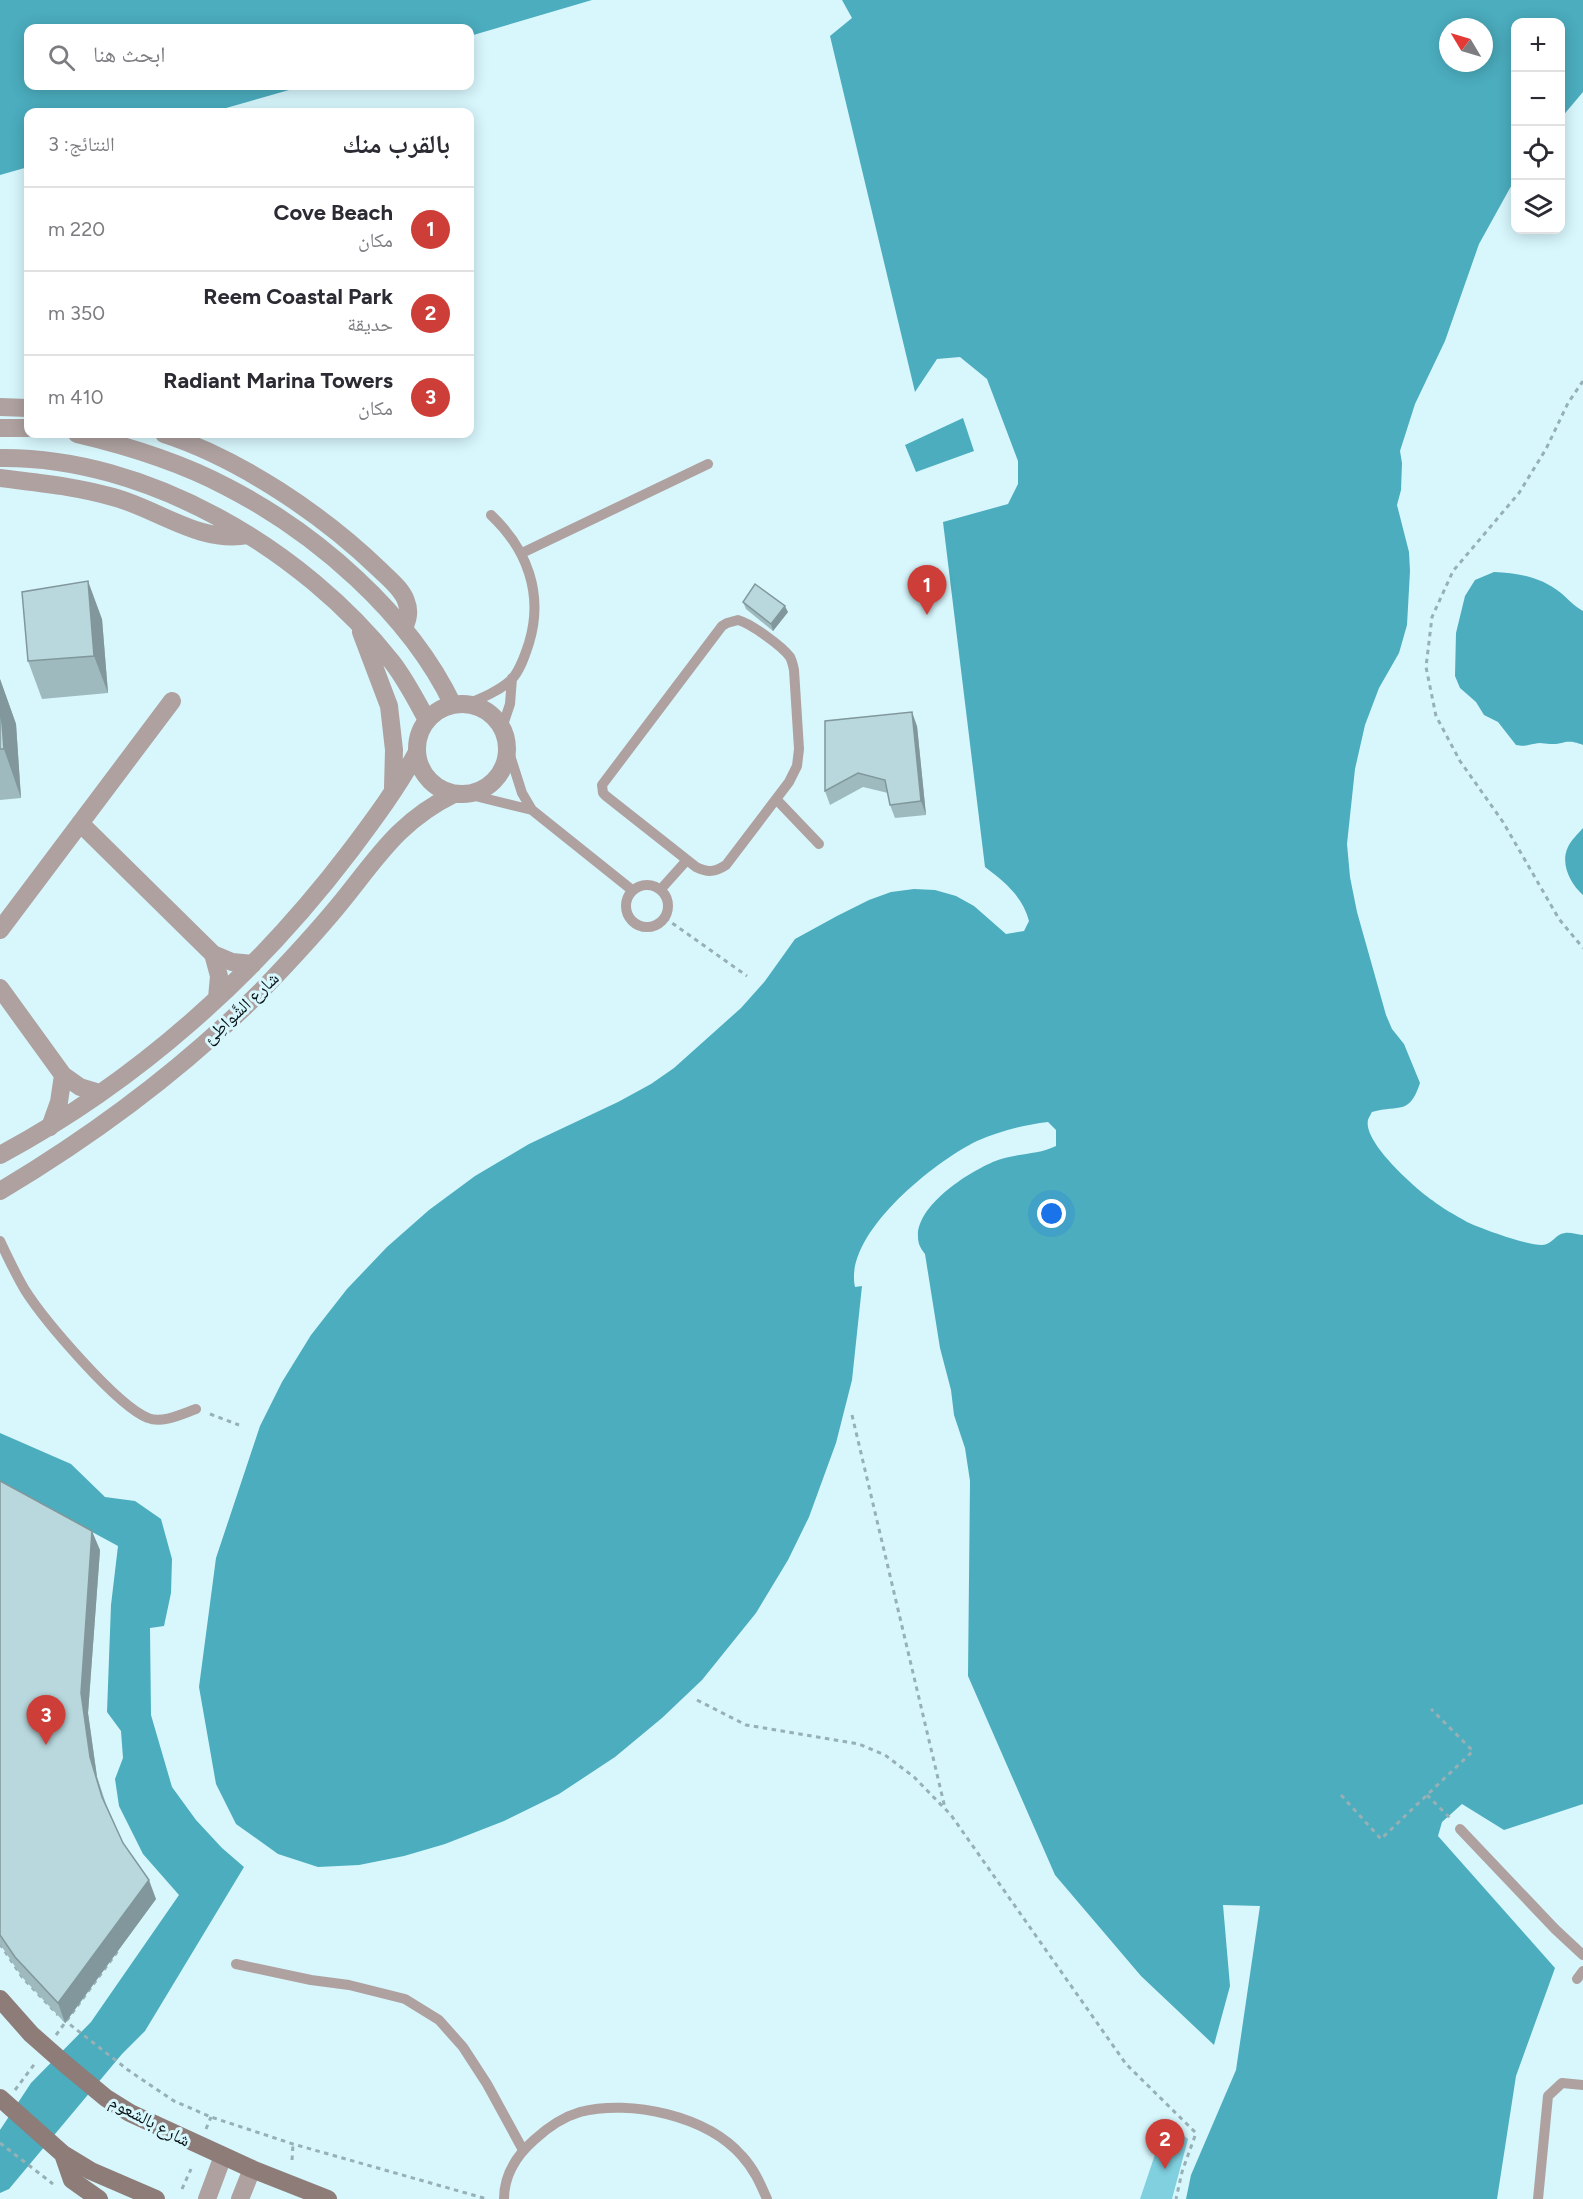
<!DOCTYPE html>
<html lang="ar">
<head>
<meta charset="utf-8">
<style>
	:root { --surface:#fff; --page:#f7f7f7; --text:#2b2b33; --muted:#7c7c81; --line:#e1e1e2; --accent:#cd3e38 }
	body { margin:0; font-family:Figtree,"Noto Naskh Arabic",sans-serif; background:var(--page); color:var(--text); direction:rtl }
	.controls { position:absolute; right:18px; top:18px; display:grid; overflow:hidden; border-radius:12px; box-shadow:0 3px 15px #0003 }
	.controls button { width:54px; height:54px; display:grid; place-items:center; padding:0; border:0; border-bottom:2px solid var(--line); background:var(--surface); color:var(--text); font:30px sans-serif }
	.compass { position:absolute; left:1439px; top:18px; width:54px; height:54px; border-radius:50%; background:var(--surface); box-shadow:0 3px 15px #0003; rotate:308deg }
	.you { position:absolute; left:1052px; top:1214px; width:21px; height:21px; margin:-15px; border:4px solid #fff; border-radius:50%; background:#1a73e8; box-shadow:0 0 0 9px #1a73e833 }
	.badge { display:grid; place-items:center; width:39px; height:39px; border-radius:50%; background:var(--accent); color:#fff; font-size:20px; font-weight:700 }
	.pin { position:absolute; translate:-50% -50px; filter:drop-shadow(0 2px 3px #0008) }
	.pin::after { content:''; position:absolute; top:32px; width:21px; height:18px; background:inherit; clip-path:polygon(0 0,100% 0,50% 100%) }
	.list { margin:0; padding:0; list-style:none }
	h2 { display:flex; justify-content:space-between; align-items:center; height:78px; margin:0; padding:0 24px; font-size:26px }
	h2 small { font-size:20px; font-weight:400; color:var(--muted) }
	.list li { display:grid; grid-template-columns:39px 1fr auto; gap:18px; align-items:center; box-sizing:border-box; height:84px; padding:0 24px; border-top:2px solid var(--line) }
	.list b { display:block; font-size:22px; white-space:nowrap }
	.list p { margin:0; font-size:20px; white-space:nowrap; color:var(--muted) }
	.list em { font-size:20px; font-style:normal; color:var(--muted) }
	.icon { flex:none; width:33px; height:33px; fill:none; stroke:currentColor; stroke-width:2; stroke-linecap:round; stroke-linejoin:round }
	.map { position:relative; flex:none; width:1583px; height:2199px; overflow:hidden; direction:ltr }
	.search { position:absolute; background:var(--surface); box-shadow:0 3px 15px #0003; left:24px; top:24px; width:450px; height:66px; display:flex; align-items:center; gap:15px; box-sizing:border-box; padding:0 21px; border-radius:12px; color:var(--muted); font-size:22px }
	.panel { position:absolute; background:var(--surface); box-shadow:0 3px 15px #0003; left:24px; top:108px; width:450px; height:330px; border-radius:12px; direction:rtl }
	.map>svg:first-child { display:block }
	.green { fill:#80d0df }
	.water { fill:#4badbe; fill-rule:evenodd }
	.lines { fill:none; stroke-linecap:round; stroke-linejoin:round }
	.path { stroke:#96b0b5; stroke-width:3; stroke-dasharray:4.5 4.5; stroke-linecap:butt }
	.service { stroke:#aea1a0; stroke-width:10 }
	.minor { stroke:#aea1a0; stroke-width:18 }
	.secondary { stroke:#8e7c79; stroke-width:18 }
	.wall { fill:#9ebabe }
	.shaded-wall { fill:#81979b }
	.building { fill:#b8d8dd; stroke:#81979b; stroke-width:1.5 }
	.labels { text-anchor:middle; dominant-baseline:central; stroke-width:6; stroke-linejoin:round; paint-order:stroke }
	.street-label { font-size:18px; fill:#071214; stroke:#d7f7fd }
</style>
</head>
<body>
<div class="map">
<svg width="1583" height="2199" viewBox="0 0 1583 2199">
	<rect width="100%" height="100%" fill="#d7f7fd"/>
	<path class="green" d="M1166,2122l22,17 -16,60h-32z"/>
	<path class="water" d="M0,0h592l-122,36v-8h-442v58h275l-91,26h-184v55l-28,8z
		M842,0h741v92l-22,26 -1,-96h-44l-1,157 -36,65 -34,97 -30,63 -15,47 2,12 -1,27 -4,15 12,47 1,19 -3,54 -8,28 -20,35 -14,37 -10,44 -8,75 3,33 7,35 29,103 6,14 12,15 16,39c-11,33 -20,21 -48,29 0,0 -4,7 -4,8 -5,22 47,68 64,80 10,8 23,15 35,22 15,7 59,23 75,23 10,0 13,-11 23,-12 6,-1 12,2 18,2v569l-79,26 -42,-26 -20,18 -4,14 117,132 -39,108 -19,123h-311l5,-24 45,-105 24,-164 -37,-1 7,81 -16,59 -73,-69 -86,-101 -87,-199 2,-195 -5,-33 -11,-33 -3,-25 -11,-42 -15,-94c-4,-5 -7,-10 -7,-17 -2,-32 53,-67 80,-77 19,-7 40,-5 58,-14v-16l-8,-8c-25,3 -48,9 -71,19 -42,20 -134,93 -122,146l7,-1 -10,94 -16,63 -27,74 -21,43 -32,53 -54,67 -40,38 -47,39 -56,37 -55,27 -59,23 -41,12 -45,9 -41,2 -40,-13 -42,-30 -20,-40 -17,-97 17,-129 44,-132 22,-44 29,-47 36,-46 40,-42 42,-37 46,-34 54,-32 89,-42 33,-18 23,-16 67,-60 24,-27 30,-42 42,-23 32,-16 22,-8 23,-3 21,1 21,6 18,10 32,28 18,-3 5,-10c-6,-24 -25,-40 -44,-54l-42,-345 65,-18 10,-20v-23l-31,-82 -27,-22 -23,2 -22,33 -85,-356 22,-18zM1448,27h36v36h-36z
		M963,418l11,33 -58,21 -11,-27z
		M1494,572c25,1 47,5 67,21 8,7 13,13 22,18v134c-19,-7 -18,0 -33,-1 -4,0 -7,-1 -10,-1 -11,1 -13,4 -24,2l-18,-23 -14,-7 -8,-13 -16,-14 -5,-12 1,-43 9,-37 10,-16z
		M1583,828v67c-13,-11 -23,-32 -15,-48 3,-7 10,-13 15,-19z
		M0,1433l71,31 34,33 30,4 26,18 11,40 -1,34 -7,33 -14,2 1,87 21,72 24,33 26,28 22,19 -99,164 -23,23 -113,135 -9,4v-63l31,-47 60,-61 88,-127 -36,-41 -24,-48 -4,-27 8,-21 -2,-27 -14,-19 4,-107 7,-59 -118,-64z"/>
	<g class="lines">
		<path class="path" d="M1583,381l-15,22 -22,46 -27,44 -66,78 -21,46 -6,50 10,49 24,45 43,61 56,97 24,29
			M665,918l82,58
			M210,1414l29,11
			M852,1415l93,393
			M697,1700l49,25 113,19 26,11 29,22 37,38 175,249 70,69 -14,39 -6,27
			M1341,1795l40,44 92,-88 -42,-42
			M1427,1795l24,24
			M0,1944l22,33 36,38
			M63,2019l65,51 46,31 37,16 82,27 194,55
			M56,2035l64,-87
			M15,2090l21,-28
			M206,2129l5,-12
			M0,2143l53,41
			M292,2160l1,-16
			M182,2189l9,-20"/>
		<path class="service" d="M522,553l186,-89
			M738,620c12,3 44,26 52,37 2,4 3,8 4,13l5,79 -2,17 -8,16 -63,83c-11,7 -18,8 -30,2l-90,-71 -3,-3 -1,-8 120,-159 5,-3z
			M467,704c15,-6 32,-13 44,-24 9,-9 14,-25 18,-37 15,-49 -2,-94 -38,-128
			M502,728l8,-24 2,-26
			M508,749l14,44 10,17
			M467,794l65,16 100,80
			M776,799l43,45
			M626 906a21 21 0 1 1 42 0a21 21 0 1 1-42 0Z
			M661,889l26,-29
			M0,1241c8,17 16,34 25,49 19,30 92,116 123,128 14,6 34,-4 48,-9
			M1460,1829l95,100 28,26
			M236,1964l75,16 38,5 56,14 34,21 24,27 24,37 36,66
			M1577,1979l6,-8
			M504,2199c0,-24 12,-43 30,-59 13,-12 29,-23 46,-28 51,-13 127,4 162,44 12,13 18,27 25,43
			M1538,2199l10,-103 14,-13 21,2"/>
		<path class="minor" d="M0,407l28,1
			M0,428h28
			M77,434c51,12 103,28 150,53 89,46 182,126 226,218
			M164,434c76,25 158,80 216,136 9,9 22,19 26,31 4,10 2,18 -2,27
			M0,458c146,-2 303,91 392,204 14,18 24,38 35,58
			M0,478c39,5 75,8 113,19 45,12 87,47 135,38
			M361,632l28,74 5,44 -1,38
			M417 749a45 45 0 1 1 90 0a45 45 0 1 1-90 0Z
			M80,823l133,131 19,8 21,2
			M0,930l172,-229
			M213,954l6,22 -2,22
			M0,988l63,87 17,12 20,6
			M50,1127l9,-25 4,-27
			M0,1155c138,-74 257,-181 351,-305 24,-32 47,-63 66,-98
			M0,1191c94,-56 184,-123 262,-201 26,-27 52,-55 76,-84 38,-46 59,-84 116,-112
			M207,2199l16,-43
			M240,2199l12,-30"/>
		<path class="secondary" d="M0,1999l31,35 34,30 41,34 24,15 122,56 76,30
			M0,2098l63,56 28,17 65,28
			M63,2154l9,26 27,19"/>
	</g>
	<path class="wall" d="M743,602l45,10 -15,19 -27,-22z
		M102,619l6,74 -66,6 -14,-38z
		M0,679l16,45 5,74 -21,2z
		M917,726l9,89 -31,3 -5,-13 -2,-12 -25,-6 -33,18 -5,-14z
		M0,1481l100,69 -12,163 9,64 9,27 17,39 33,56 -91,124 -43,-46 -22,-33z"/>
	<path class="shaded-wall" d="M88,581l14,38 6,74 -14,-37z
		M785,606l3,6 -15,19 -2,-7z
		M0,679l16,45 5,74 -17,-49 -4,-51z
		M912,712l5,14 9,89 -5,-14z
		M92,1531l8,19 -12,163 9,64 13,40 -20,-60 -9,-64z
		M149,1880l7,19 -91,124 -7,-20z"/>
	<path class="building" d="M88,581l6,75 -66,5 -6,-69z
		M755,584l30,22 -14,18 -28,-22z
		M0,698l4,51h-4z
		M912,712l9,89 -31,4 -5,-25 -27,-7 -33,18v-70z
		M0,1481l92,50 -11,162 9,64 12,40 21,46 26,37 -91,123 -43,-46 -15,-22z"/>
	<g class="labels">
		<g class="street-label">
			<text transform="translate(241 1008) rotate(-43)">شارع الشَّواطِئ</text>
			<text transform="translate(150 2121) rotate(28)">شارع بالشعوم</text>
		</g>
	</g>
</svg>
<div class="controls">
<button>+</button>
<button>−</button>
<button><svg class="icon" aria-label="locate" viewBox="0 0 24 24"><circle cx="12" cy="12" r="6"/><path d="M12 2v4M12 18v4M2 12h4M18 12h4"/></svg></button>
<button><svg class="icon" aria-label="layers" viewBox="0 0 24 24"><path d="M12 4l9 5-9 5-9-5zM3 14l9 5 9-5"/></svg></button>
</div>
<svg class="compass" viewBox="-18 -18 36 36"><path d="M0-13l5 13h-10z" fill="#e53935"/><path d="M0 13l5-13h-10z" fill="#7c7c81"/></svg>
<div class="you"></div>
<div class="pin badge" style="left:927px;top:615px">1</div>
<div class="pin badge" style="left:1165px;top:2169px">2</div>
<div class="pin badge" style="left:46px;top:1745px">3</div>
<div class="search"><svg class="icon" aria-label="search" viewBox="0 0 24 24"><circle cx="10" cy="10" r="6"/><path d="M15 15l6 6"/></svg>ابحث هنا</div>
<section class="panel">
<h2>بالقرب منك<small>النتائج: 3</small></h2>
<ul class="list">
<li><span class="badge">1</span><div><b>Cove Beach</b><p>مكان</p></div><em>220 m</em></li>
<li><span class="badge">2</span><div><b>Reem Coastal Park</b><p>حديقة</p></div><em>350 m</em></li>
<li><span class="badge">3</span><div><b>Radiant Marina Towers</b><p>مكان</p></div><em>410 m</em></li>
</ul>
</section>
</div>
</body>
</html>
